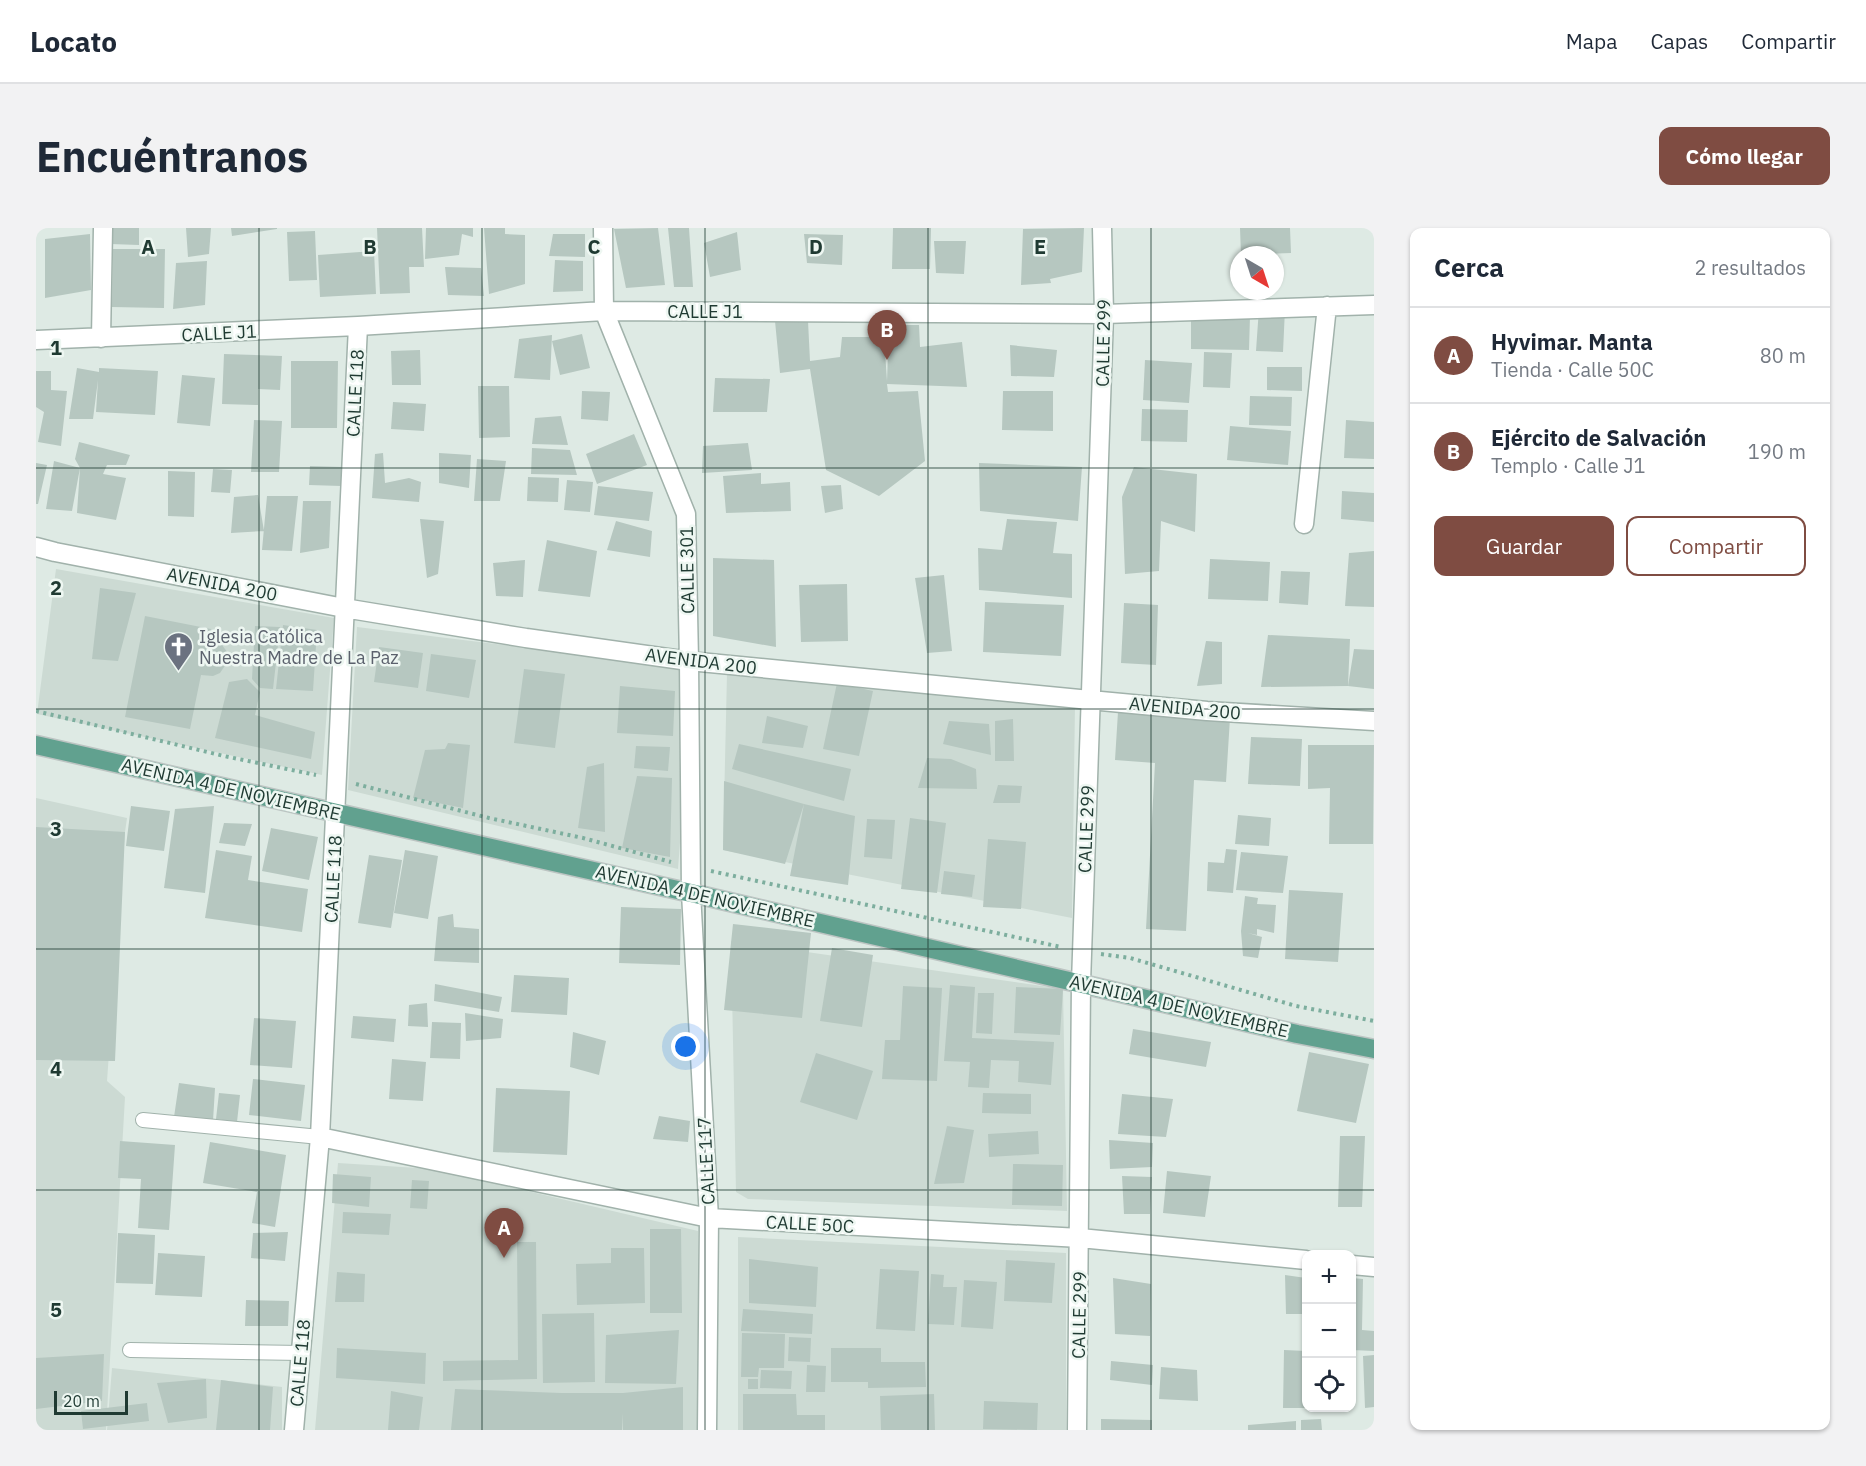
<!DOCTYPE html>
<html lang="es">
<head>
<meta charset="utf-8">
<style>
	:root { --surface:#fff; --page:#f2f2f3; --text:#1f2937; --muted:#747a83; --line:#e0e1e3; --accent:#7f4c42 }
	body { margin:0; font-family:"IBM Plex Sans",sans-serif; background:var(--page); color:var(--text) }
	.controls { position:absolute; right:18px; bottom:18px; display:grid; overflow:hidden; border-radius:12px; box-shadow:0 2px 4px #0004 }
	.controls button { width:54px; height:54px; display:grid; place-items:center; padding:0; border:0; border-bottom:2px solid var(--line); background:var(--surface); color:var(--text); font:30px sans-serif }
	.compass { position:absolute; left:1194px; top:18px; width:54px; height:54px; border-radius:50%; background:var(--surface); box-shadow:0 2px 4px #0004; rotate:141deg }
	.scale { position:absolute; left:18px; bottom:15px; width:74px; box-sizing:border-box; padding-left:6px; border:3px solid #1f3a32; border-top:0; font-size:16px; line-height:21px; white-space:nowrap; color:#1f3a32; -webkit-text-stroke:4px #eef7f2; paint-order:stroke }
	.you { position:absolute; left:650px; top:819px; width:21px; height:21px; margin:-15px; border:4px solid #fff; border-radius:50%; background:#1a73e8; box-shadow:0 0 0 9px #1a73e833 }
	.badge { display:grid; place-items:center; width:39px; height:39px; border-radius:50%; background:var(--accent); color:#fff; font-size:20px; font-weight:700 }
	.pin { position:absolute; translate:-50% -50px; filter:drop-shadow(0 2px 3px #0008) }
	.pin::after { content:''; position:absolute; top:32px; width:21px; height:18px; background:inherit; clip-path:polygon(0 0,100% 0,50% 100%) }
	.list { margin:0; padding:0; list-style:none }
	h2 { display:flex; justify-content:space-between; align-items:center; height:78px; margin:0; padding:0 24px; font-size:26px }
	h2 small { font-size:20px; font-weight:400; color:var(--muted) }
	.list li { display:grid; grid-template-columns:39px 1fr auto; gap:18px; align-items:center; box-sizing:border-box; height:96px; padding:0 24px; border-top:2px solid var(--line) }
	.list b { display:block; font-size:22px; white-space:nowrap }
	.list p { margin:0; font-size:20px; white-space:nowrap; color:var(--muted) }
	.list em { font-size:20px; font-style:normal; color:var(--muted) }
	.actions { display:flex; gap:12px; padding:18px 24px }
	.actions a { flex:1; padding:14px 0; border:2px solid var(--accent); border-radius:12px; text-align:center; font-size:21px; color:var(--accent) }
	.actions .main { background:var(--accent); color:#fff }
	.icon { flex:none; width:33px; height:33px; fill:none; stroke:currentColor; stroke-width:2; stroke-linecap:round; stroke-linejoin:round }
	.map { position:relative; flex:none; width:1338px; height:1202px; overflow:hidden; border-radius:12px }
	header { display:flex; align-items:center; gap:36px; box-sizing:border-box; height:84px; padding:0 30px; background:var(--surface); border-bottom:2px solid var(--line) }
	header strong { font-size:28px }
	nav { display:flex; gap:33px; margin-inline-start:auto; font-size:21px }
	.intro { display:flex; align-items:center; justify-content:space-between; box-sizing:border-box; height:144px; padding:0 36px }
	h1 { margin:0; font-size:42px }
	.button { padding:15px 27px; border-radius:12px; background:var(--accent); color:#fff; font-size:21px; font-weight:700 }
	main { display:flex; gap:36px; padding:0 36px }
	aside { flex:1; background:var(--surface); border-radius:12px; box-shadow:0 2px 4px #0004 }
	.map>svg:first-child { display:block }
	.built { fill:#ccdad3 }
	.building { fill:#b6c7c0 }
	.lines { fill:none; stroke-linecap:round; stroke-linejoin:round }
	.lane-casing { stroke:#a1b2ab; stroke-width:16 }
	.street-casing { stroke:#a1b2ab; stroke-width:21 }
	.primary-casing { stroke:#bcc4c2; stroke-width:21 }
	.path { stroke:#7dae9e; stroke-width:4; stroke-dasharray:3 4.5; stroke-linecap:butt }
	.lane { stroke:#fff; stroke-width:14 }
	.street { stroke:#fff; stroke-width:18 }
	.primary { stroke:#61a18f; stroke-width:18 }
	.grid { fill:none; stroke:#1f3a32; stroke-width:1.5; stroke-opacity:0.55 }
	.labels { text-anchor:middle; dominant-baseline:central; stroke-width:5; stroke-linejoin:round; paint-order:stroke }
	.street-label { font-size:18px; fill:#1f3a32; stroke:#eef7f2 }
	.worship-label { font-size:18px; fill:#5b616d; stroke:#eef7f2; text-anchor:start }
	.grid-label { font-size:20px; text-anchor:middle; font-weight:bold; fill:#1f3a32; stroke:#eef7f2; stroke-width:5; stroke-linejoin:round; paint-order:stroke }
</style>
</head>
<body>
<header>
<strong>Locato</strong>
<nav><a>Mapa</a><a>Capas</a><a>Compartir</a></nav>
</header>
<div class="intro"><h1>Encuéntranos</h1><a class="button">Cómo llegar</a></div>
<main>
<div class="map">
<svg width="1338" height="1202" viewBox="0 0 1338 1202">
	<rect width="100%" height="100%" fill="#deeae4"/>
	<path class="built" d="M20,341l278,49 -12,157 -285,-61z
		M321,399l336,41 -15,201 -330,-79z
		M691,445l348,31 -3,214 -349,-68z
		M0,570l91,20 -2,14 -18,249 18,16 -19,333h-70z
		M695,713l332,48 4,222 -319,-12 -12,-7z
		M302,935l96,6 264,62v199h-383z
		M702,1009l328,16v177h-328z
		M76,1140l170,19v43h-175z"/>
	<path class="building" d="M75,0h28v17l-29,-1z
		M150,0h25l-2,26 -21,3z
		M195,0h46v1l-45,7z
		M341,0h45l2,39h-15l1,26 -30,1z
		M390,0h47v9l-11,-3 -3,21 -34,4z
		M448,0h21v6l20,1v49l-36,10z
		M622,0l7,57 -39,3 -12,-59z
		M632,0h21l4,59h-19z
		M857,0h38l-1,41h-38z
		M1048,0l-2,44 -32,7 1,4 -30,2 2,-56z
		M1204,0h50l1,25 -50,2z
		M279,3l2,49 -28,1 -2,-49z
		M701,4l4,38 -31,7 -6,-34z
		M54,6l1,56 -46,8v-59z
		M517,6h32v23l-36,-1z
		M768,6l39,1 -1,30 -35,-2z
		M898,13h32l-2,33 -28,-1z
		M77,21h52l-1,59 -52,-1z
		M338,23l2,43 -56,3 -2,-42z
		M519,32l28,1v30l-30,1z
		M171,33l-2,44 -32,4 3,-46z
		M409,39l36,1 3,28 -36,-1z
		M1223,80l26,1 -2,43 -27,-1z
		M1155,87l59,1 -1,34 -58,-1z
		M739,93h33l2,40 30,-4 2,-20h42l3,44 2,-56h30l1,22 42,-5 5,45 -80,-3 1,8 30,-1 7,70 -46,35 -53,-26 -16,-101 -30,4z
		M546,106l8,34 -30,7 -8,-34z
		M516,107l-2,45 -36,-2 5,-39z
		M974,117l47,5 -3,27 -43,-1z
		M384,122l1,35h-29l-1,-34z
		M1168,124l28,1 -2,35 -27,-1z
		M188,126l58,2 -2,34 -22,-1v16l-36,-1z
		M1109,132l47,3 -3,40 -46,-3z
		M255,133h47l-1,67h-46z
		M1231,139h35v24l-35,-1z
		M41,140l22,4v-4l59,3 -3,44 -59,-3 2,-32 -5,39h-24z
		M0,143h15v19l16,1 -6,55 -23,-4 6,-30 -8,-5z
		M146,147l33,3 -5,48 -33,-3z
		M679,150l55,1 -3,33h-54z
		M442,158h31l1,51 -31,1z
		M546,163l28,1 -2,29 -27,-2z
		M967,163h50v40l-51,-1z
		M1214,168l42,1 -1,29 -42,-1z
		M357,174l33,2 -2,27 -33,-2z
		M1106,181l46,1 -1,32 -46,-1z
		M525,188l7,29 -36,-1 3,-26z
		M218,192l28,1 -3,51h-28z
		M1310,192l28,2v37l-30,-1z
		M1194,198l61,5 -3,34 -61,-5z
		M598,206l13,31 -50,19 -11,-30z
		M43,214l51,13 -4,10h-19l-4,9 23,4 -10,42 -39,-7 3,-45 -5,-9z
		M712,215l4,27 -50,3 1,-27z
		M496,220l38,2 7,25 -46,-1z
		M347,225l2,30 24,-5 12,4 -2,20 -47,-4 3,-44z
		M403,225l32,2 -2,33 -30,-5z
		M441,231l29,2 -6,40h-26z
		M18,233l26,7 -8,43 -26,-2z
		M0,235l11,2 -9,39h-2z
		M943,235l103,4 -4,54 -98,-10z
		M274,238l32,1 -1,19 -32,-1z
		M1098,239l63,7 -2,58 -34,-11 -2,50 -34,3 -3,-77z
		M177,241l19,1 -2,23 -19,-1z
		M132,243l27,1 -1,45 -26,-1z
		M725,245v11l29,-2 1,29 -65,2 -3,-37z
		M492,249l31,1 -1,24 -31,-1z
		M531,252l26,2 -3,30 -26,-2z
		M805,257l2,24 -18,4 -4,-27z
		M562,258l55,6 -4,29 -55,-6z
		M1306,263l32,2v29l-33,-3z
		M222,267l6,36 -33,2 3,-36z
		M231,268h31l-6,55 -30,-1z
		M267,273h28l-2,47 -29,5z
		M384,291l24,2 -6,53 -11,4z
		M971,291l50,3 -4,31 19,1v44l-93,-8 -1,-42 24,2z
		M580,293l36,10 -2,26 -43,-7z
		M511,312l50,11 -7,46 -52,-6z
		M1338,323v56l-29,-1 4,-53z
		M677,330l61,2 2,87 -63,-11z
		M1174,331l60,3 -2,39 -60,-2z
		M489,332l-2,37 -27,-1 -3,-33z
		M1245,343l29,1 -2,33 -29,-2z
		M908,347l8,76 -25,2 -12,-75z
		M811,356l1,57 -47,1 -2,-57z
		M64,360l36,5 -18,68 -26,-2z
		M949,374l79,3 -3,51 -78,-4z
		M1088,375l34,2 -2,60 -35,-2z
		M109,388l66,13 -2,10 10,2 9,12v8l-8,12 -7,3 -12,-1 -11,54 -65,-12z
		M247,397l34,5 -4,61 -37,-2z
		M219,398l25,1 -7,62 -13,-1 -8,-9z
		M1232,407l82,4 -2,47 6,-37 20,1v39l-26,-3 -87,1z
		M1170,413l16,1v42l-25,2z
		M343,419l44,6 -5,35 -44,-6z
		M395,426l45,6 -7,38 -43,-7z
		M488,441l41,5 -10,74 -41,-5z
		M211,451l13,13 -5,23 60,17 -4,27 -96,-21 14,-56z
		M801,455l36,8 -14,65 -36,-7z
		M584,458l55,5 -2,45 -56,-3z
		M1082,484l112,6 -4,64 -32,-2 -8,151 -40,-2 9,-166 -40,-3z
		M731,488l41,10 -5,22 -41,-5z
		M977,491l1,42h-19v-40z
		M913,493l40,3 2,31 -48,-11z
		M1215,509l51,2 -2,47 -52,-2z
		M412,515l22,2 -7,63 -50,-10 12,-48 20,-1z
		M703,516l112,25 -7,32 -112,-32z
		M1272,517h66l-1,99h-44l1,-56 -22,1z
		M600,518l34,1 -2,24 -34,-3z
		M891,530l24,1 25,10 1,20 -59,-1z
		M568,535l1,69 -27,-4 9,-61z
		M601,548l35,2 -2,79 -48,-9z
		M688,553l80,23 -19,60 -62,-14z
		M962,557l24,1 -2,17h-27z
		M768,576l51,12 -7,69 -58,-9z
		M95,578l39,5 -6,40 -38,-5z
		M178,578l-9,87 -41,-5 11,-79z
		M1202,587l33,3 -2,28 -34,-2z
		M874,590l36,5 -9,70 -36,-4z
		M831,591l28,1 -3,39 -28,-2z
		M188,595l28,1 -7,22 -26,-3z
		M0,599l89,5 -10,229 -79,-1z
		M235,600l47,9 -9,43 -47,-9z
		M952,611l38,3 -5,67 -38,-2z
		M1190,621l11,1 -4,43 -26,-2 1,-29 16,1z
		M180,622l36,6 -4,24 60,9 -6,43 -97,-14z
		M369,622l33,6 -10,63 -34,-6z
		M1205,624l47,4 -5,37 -47,-3z
		M333,627l33,5 -11,68 -33,-5z
		M908,643l31,4 -3,22 -31,-3z
		M1253,662l54,3 -5,69 -53,-3z
		M1209,668l13,2 -1,6 19,1 -2,28 -17,-4v6l-9,-2 14,4 -4,21 -15,-2 -2,-25z
		M585,679l60,2 -1,56 -61,-2z
		M417,686l1,13 25,2v34l-45,-2 4,-44z
		M697,696l78,9 -9,85 -78,-8z
		M796,720l41,7 -11,72 -42,-6z
		M478,747l55,3 -2,37 -56,-3z
		M399,756l67,13 -3,15 -65,-11z
		M914,757l25,2 -3,51 82,4 -3,43 -33,-3 1,-21 -28,-1 -2,28 -21,-1 2,-25 -26,-1z
		M867,758l39,2 -5,93 -55,-2 3,-39h15z
		M980,759l47,2 -3,46 -46,-2z
		M942,765h16l-2,41 -16,-1z
		M391,775l1,24 -20,-1 1,-21z
		M429,785l38,6 -2,19 -35,3z
		M317,788l43,3 -2,23 -43,-4z
		M218,790l42,3 -4,47 -42,-3z
		M396,794l29,1 -1,36 -30,-1z
		M1097,801l78,13 -5,25 -77,-13z
		M537,804l33,9 -7,34 -29,-8z
		M1273,824l60,12 -13,59 -59,-12z
		M780,825l57,18 -16,49 -57,-18z
		M356,831l34,3 -3,39 -34,-2z
		M217,851l52,6 -4,36 -52,-6z
		M143,855l36,5 -2,33 -39,-4z
		M460,860l74,3 -3,64 -74,-3z
		M183,865l21,2 -3,27 -21,-3z
		M947,865l48,1v20l-49,-1z
		M1086,866l51,5 -7,38 -48,-3z
		M623,888l31,5 -2,21 -35,-3z
		M911,898l27,4 -10,53 -30,1z
		M1002,903l1,23 -50,3 -1,-23z
		M1304,908h25l-3,71h-24z
		M1073,912l44,3 -1,24 -42,2z
		M84,913l55,4 -6,85 -31,-2 3,-49 -23,-1z
		M174,914l76,13 -11,72 -23,-4 5,-31 -54,-9z
		M977,936l50,1 -1,41 -50,-1z
		M1131,943l44,5 -6,41 -42,-4z
		M297,946l38,3 -2,30 -37,-4z
		M1086,948l30,1 -2,37h-26z
		M376,952l17,1 -2,28 -17,-1z
		M307,984l48,2 -2,21 -47,-2z
		M614,1001h31l1,84h-32z
		M252,1004l-3,29 -34,-3 2,-25z
		M82,1005l37,2 -2,49 -37,-1z
		M481,1014h19l1,137 -94,2v-20l75,-1z
		M575,1020h33l1,55 -68,2 -1,-41 35,-1z
		M122,1025l47,3 -3,41 -47,-2z
		M713,1031l69,8 -2,40 -67,-4z
		M970,1032l49,3 -3,40 -48,-2z
		M844,1041l39,2 -4,60 -39,-2z
		M301,1044l28,2 -1,28h-29z
		M895,1046l13,1 -1,12h14l-3,38 -26,-1z
		M1249,1047l21,3v36h-20z
		M1077,1050l38,6 -1,52 -35,-2z
		M1316,1050l11,1 -1,51 12,1v20l-22,-1z
		M928,1052l33,2 -4,47 -32,-2z
		M210,1072l43,1 -1,25h-43z
		M707,1081l70,5 -1,20 -71,-3z
		M558,1085l1,69 -52,1 -1,-69z
		M643,1102l-3,54 -71,-1 1,-48z
		M706,1105l43,1 -1,34h-25l-1,9h-17z
		M753,1109l22,1 -1,24 -22,-1z
		M301,1120l89,5 -1,31 -89,-6z
		M795,1120h50v14h44l1,25 -58,1v-6h-37z
		M1248,1122l22,1v57h-23z
		M68,1126l-2,47 -66,8v-51z
		M1338,1127v52l-9,1 -2,-52z
		M1075,1133l42,4 -1,20 -42,-5z
		M771,1137l19,1 -1,26h-19z
		M1125,1139l36,3 1,31 -39,-2z
		M725,1142l31,1 -1,18 -31,-1z
		M170,1151l1,39 -39,5 -11,-40z
		M712,1151h10v10h-10z
		M185,1152l52,7 -3,43h-54z
		M647,1159v43h-60l-1,-17v17h-171l4,-41 106,4h62z
		M355,1163l32,6 -4,33h-31z
		M707,1166h53l1,21h28v15h-82z
		M898,1166l1,36h-54l-1,-34z
		M948,1173l54,2 -1,27 -54,-1z
		M111,1175l2,18 -66,8 -2,-18z
		M1065,1191l51,1v10h-51z
		M1285,1191l1,11h-21v-10z
		M1260,1193v9h-48v-5z"/>
	<g class="lines">
		<defs>
			<path id="lane" d="M107,892l177,17
				M94,1122l171,3"/>
			<path id="street" d="M567,0l1,83 82,203 3,147 2,232 18,325 -2,212
				M65,110l2,-110
				M0,112l322,-14 246,-15 500,3 270,-9
				M1268,296l23,-218
				M0,319l19,5 289,56 182,30 163,23 401,39 117,11 167,10
				M284,909l389,81 371,20 226,22
				M1316,1037l22,2
				M258,1202l26,-293 38,-811
				M1041,1202l4,-447 23,-669 -2,-86"/>
			<path id="primary" d="M0,517l655,148 606,141 77,15"/>
		</defs>
		<use href="#lane" class="lane-casing"/>
		<use href="#street" class="street-casing"/>
		<use href="#primary" class="primary-casing"/>
		<path class="path" d="M0,483l188,45 92,19
			M320,556l133,34 94,20 88,24
			M675,643l350,76
			M1065,726l29,4 166,48 78,15"/>
		<use href="#lane" class="lane"/>
		<use href="#street" class="street"/>
		<use href="#primary" class="primary"/>
	</g>
	<path class="grid" d="M223,0v1202M446,0v1202M669,0v1202M892,0v1202M1115,0v1202M0,240h1338M0,481h1338M0,721h1338M0,962h1338"/>
	<defs>
		<symbol id="church-pin" viewBox="-11 -11 22 30"><path d="M0 17L-7.5 6A9.5 9.5 0 1 1 7.5 6Z" fill="#6b7280" stroke="#eef7f2"/><path d="M-1.2-6h2.4v3.5h3.3v2.4h-3.3V6h-2.4V-.1h-3.3v-2.4h3.3Z" fill="#fff"/></symbol>
	</defs>
	<g fill-rule="evenodd">
		<use href="#church-pin" x="126" y="402" width="33" height="45"/>
	</g>
	<g class="labels">
		<g class="street-label">
			<text x="669" y="83">CALLE J1</text>
			<text transform="translate(183 105) rotate(-3)">CALLE J1</text>
			<text transform="translate(1067 115) rotate(-89)">CALLE 299</text>
			<text transform="translate(319 165) rotate(-87)">CALLE 118</text>
			<text transform="translate(651 342) rotate(-91)">CALLE 301</text>
			<text transform="translate(186 356) rotate(11)">AVENIDA 200</text>
			<text transform="translate(665 433) rotate(7)">AVENIDA 200</text>
			<text transform="translate(1149 480) rotate(5)">AVENIDA 200</text>
			<text transform="translate(195 561) rotate(13)">AVENIDA 4 DE NOVIEMBRE</text>
			<text transform="translate(1050 601) rotate(-88)">CALLE 299</text>
			<text transform="translate(297 651) rotate(-87)">CALLE 118</text>
			<text transform="translate(669 668) rotate(13)">AVENIDA 4 DE NOVIEMBRE</text>
			<text transform="translate(1143 778) rotate(13)">AVENIDA 4 DE NOVIEMBRE</text>
			<text transform="translate(670 933) rotate(-93)">CALLE 117</text>
			<text transform="translate(774 996) rotate(3)">CALLE 50C</text>
			<text transform="translate(1043 1087) rotate(-89)">CALLE 299</text>
			<text transform="translate(264 1135) rotate(-85)">CALLE 118</text>
		</g>
		<g class="worship-label">
			<text x="163" y="408">Iglesia Católica<tspan x="163" dy="21">Nuestra Madre de La Paz</tspan></text>
		</g>
	</g>
	<g class="grid-label">
		<text x="112" y="26">A</text>
		<text x="334" y="26">B</text>
		<text x="558" y="26">C</text>
		<text x="780" y="26">D</text>
		<text x="1004" y="26">E</text>
		<text x="20" y="127">1</text>
		<text x="20" y="367">2</text>
		<text x="20" y="608">3</text>
		<text x="20" y="848">4</text>
		<text x="20" y="1089">5</text>
	</g>
</svg>
<div class="controls">
<button>+</button>
<button>−</button>
<button><svg class="icon" aria-label="locate" viewBox="0 0 24 24"><circle cx="12" cy="12" r="6"/><path d="M12 2v4M12 18v4M2 12h4M18 12h4"/></svg></button>
</div>
<svg class="compass" viewBox="-18 -18 36 36"><path d="M0-13l5 13h-10z" fill="#e53935"/><path d="M0 13l5-13h-10z" fill="#747a83"/></svg>
<div class="scale">20 m</div>
<div class="you"></div>
<div class="pin badge" style="left:468px;top:1030px">A</div>
<div class="pin badge" style="left:851px;top:132px">B</div>
</div>
<aside>
<h2>Cerca<small>2 resultados</small></h2>
<ul class="list">
<li><span class="badge">A</span><div><b>Hyvimar. Manta</b><p>Tienda · Calle 50C</p></div><em>80 m</em></li>
<li><span class="badge">B</span><div><b>Ejército de Salvación</b><p>Templo · Calle J1</p></div><em>190 m</em></li>
</ul>
<div class="actions"><a class="main">Guardar</a><a>Compartir</a></div>
</aside>
</main>
</body>
</html>
